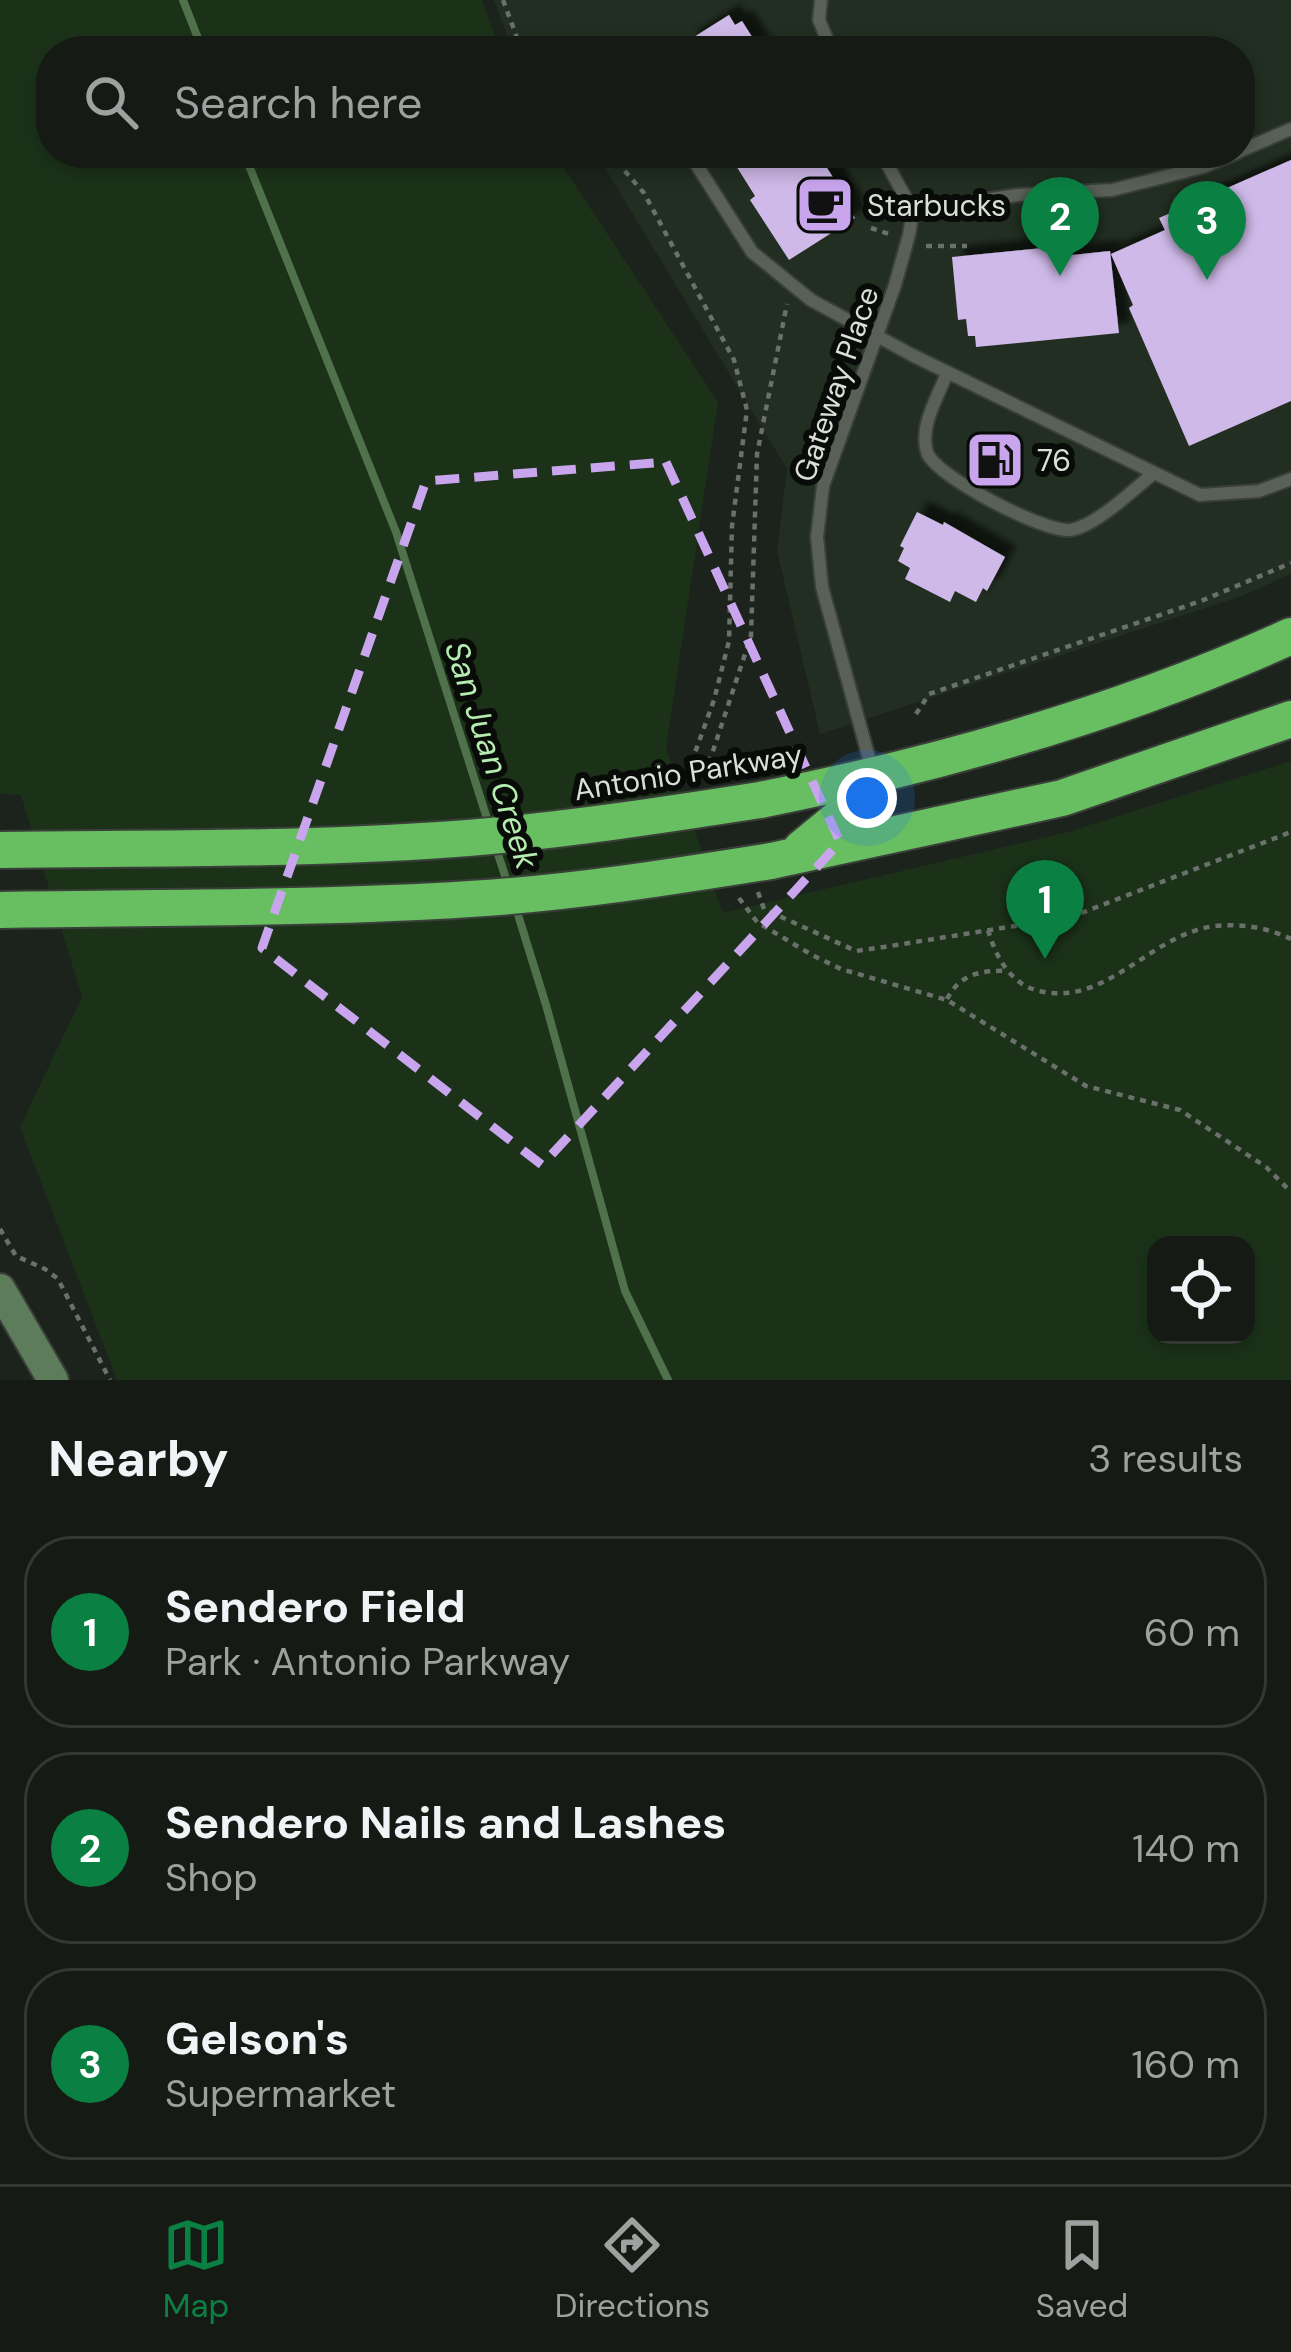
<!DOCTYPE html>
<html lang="en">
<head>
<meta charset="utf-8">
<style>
	:root { --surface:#151a15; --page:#1e231e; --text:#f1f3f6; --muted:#9da1a0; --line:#343834; --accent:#0b8043 }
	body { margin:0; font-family:"DM Sans",sans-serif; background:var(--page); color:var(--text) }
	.controls { position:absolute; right:36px; bottom:36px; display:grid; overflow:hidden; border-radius:24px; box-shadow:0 6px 18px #0003 }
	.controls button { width:108px; height:108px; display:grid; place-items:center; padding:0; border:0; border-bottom:3px solid var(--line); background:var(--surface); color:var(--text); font:60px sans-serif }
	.you { position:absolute; left:867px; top:798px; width:42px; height:42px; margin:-30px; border:9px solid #fff; border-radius:50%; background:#1a73e8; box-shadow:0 0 0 18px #1a73e833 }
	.badge { display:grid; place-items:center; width:78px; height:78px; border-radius:50%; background:var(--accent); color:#fff; font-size:39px; font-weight:700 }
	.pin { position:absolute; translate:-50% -99px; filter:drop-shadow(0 3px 6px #0008) }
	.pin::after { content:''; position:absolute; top:63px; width:42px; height:36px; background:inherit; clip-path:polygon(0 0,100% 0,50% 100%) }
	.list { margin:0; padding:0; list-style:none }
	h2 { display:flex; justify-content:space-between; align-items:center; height:156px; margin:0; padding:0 48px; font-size:51px }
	h2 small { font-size:39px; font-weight:400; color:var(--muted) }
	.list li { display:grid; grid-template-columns:78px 1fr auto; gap:36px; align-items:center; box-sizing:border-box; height:192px; margin:0 24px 24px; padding:0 24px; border:3px solid var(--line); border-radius:48px }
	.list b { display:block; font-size:45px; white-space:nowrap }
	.list p { margin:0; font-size:39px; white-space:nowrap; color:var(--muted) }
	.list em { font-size:39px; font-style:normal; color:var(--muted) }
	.icon { flex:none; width:66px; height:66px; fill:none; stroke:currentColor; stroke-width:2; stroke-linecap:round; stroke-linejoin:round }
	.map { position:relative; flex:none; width:1291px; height:1380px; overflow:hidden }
	.search { position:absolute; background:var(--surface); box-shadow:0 6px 18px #0003; left:36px; right:36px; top:36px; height:132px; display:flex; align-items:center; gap:30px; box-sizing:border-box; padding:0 42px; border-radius:48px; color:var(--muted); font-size:45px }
	.sheet { height:804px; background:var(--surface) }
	nav { display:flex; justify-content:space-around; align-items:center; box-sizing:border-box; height:168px; border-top:3px solid var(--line); background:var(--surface); font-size:33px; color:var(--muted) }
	nav a { display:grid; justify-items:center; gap:6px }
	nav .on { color:var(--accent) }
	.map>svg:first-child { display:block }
	.built { fill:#222e21 }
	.green { fill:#1b3219; fill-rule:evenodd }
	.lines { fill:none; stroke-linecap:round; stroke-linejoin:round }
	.stream { stroke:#4f714b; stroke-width:8 }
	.building { fill:#cfb9e8; filter:url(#shadow) }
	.lane-casing { stroke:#3a3f39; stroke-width:16 }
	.secondary-casing { stroke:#3a3f39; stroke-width:34 }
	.highway-casing { stroke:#3a3f39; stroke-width:40 }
	.path { stroke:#6a706a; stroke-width:4.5; stroke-dasharray:6 6; stroke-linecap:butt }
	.lane { stroke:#586057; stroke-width:12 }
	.secondary { stroke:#5d7c5a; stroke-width:30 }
	.highway { stroke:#68bf61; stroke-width:36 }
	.highway-bridge-casing { stroke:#3a3f39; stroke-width:40; stroke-linecap:butt }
	.highway-bridge { stroke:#68bf61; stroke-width:36 }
	.marked { fill:none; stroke:#c9a5ee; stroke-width:9; stroke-dasharray:24 15; stroke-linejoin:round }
	.labels { text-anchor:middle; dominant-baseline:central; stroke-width:12; stroke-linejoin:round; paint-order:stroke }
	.poi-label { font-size:30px; fill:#dadfda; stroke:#090b08; text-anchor:start }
	.street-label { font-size:30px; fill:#dadfda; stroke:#090b08 }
	.water-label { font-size:33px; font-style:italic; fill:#b5ecaf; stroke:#090b08 }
</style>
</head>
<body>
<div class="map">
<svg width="1291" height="1380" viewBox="0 0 1291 1380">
	<defs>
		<filter id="shadow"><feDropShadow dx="11" dy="-11" stdDeviation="3" flood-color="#0009"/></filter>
	</defs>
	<rect width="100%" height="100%" fill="#1c231c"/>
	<path class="built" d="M494,0h797v574l-52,23 -419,137 -43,-183 10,-82 -191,-316h644v-102h-727z"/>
	<path class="green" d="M0,0h482l19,51h-450v102h503l164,249 -52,346 57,165 345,-81 223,-71v619h-1174l-97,-253 62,-130 -61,-202 -21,-1zM1156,1245h90v90h-90z"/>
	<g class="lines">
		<path class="stream" d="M183,0l20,51
			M244,153l152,379 94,296
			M496,848l12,37
			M515,905l31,100 79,286 43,89"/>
	</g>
	<path class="building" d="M729,15l6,10 7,-4 19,30h-69l-6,-9z
		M728,153h98l-6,4 32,50 -3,2 6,9 -66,42 -39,-60 5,-4z
		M1291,160v241l-102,45 -60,-138 4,-3 -22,-51 54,-24 -6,-12z
		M1053,247v10l57,-6 9,82 -143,14 -1,-11h-7l-2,-17 -8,1 -6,-63z
		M917,512l26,13 1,-3 61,35 -18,34 -4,-3 -7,14 -21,-11 -5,11 -45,-23 5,-11 -12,-7 6,-13 -4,-2z"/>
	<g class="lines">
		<defs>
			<path id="lane" d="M821,0l-2,20 13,31
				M1240,151l51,-22
				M689,153l63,99 59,48 101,55 288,140 59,-4 32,-12
				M913,211l104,-16 95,-5 91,-23 34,-14
				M947,373c-9,24 -28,53 -20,79 7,24 118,81 143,78 25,-3 64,-41 84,-57
				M872,769l-50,-182 -5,-50 6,-51 72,-201 14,-50 4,-24 -32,-58"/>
			<path id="secondary" d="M0,1289l53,91"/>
			<path id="highway" d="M760,800c182,-36 362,-87 531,-164
				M801,849l51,-42 23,-30
				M771,861l291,-63 229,-79"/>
		</defs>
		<use href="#lane" class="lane-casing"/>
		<use href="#secondary" class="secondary-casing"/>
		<use href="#highway" class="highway-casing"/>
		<path class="path" d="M503,0l19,51
			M609,153l35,40 90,167 13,50 -15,116 -3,115 -15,59 -22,61 6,19
			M871,228l21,7
			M926,246h41
			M916,714l13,-20 272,-93 90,-38
			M715,774l-5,-14 41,-124 6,-182 30,-150
			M758,892l6,17 92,42 28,-4 187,-30 220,-85
			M739,898l18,24 55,33 29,14 106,31 139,86 94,24 86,57 25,25
			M988,930c8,27 22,54 51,61 63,15 104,-46 161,-62 29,-8 65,-3 91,10
			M947,999c13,-25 34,-29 60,-28
			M0,1229l16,27 29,13 13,10 52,101"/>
		<use href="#lane" class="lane"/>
		<use href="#secondary" class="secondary"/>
		<use href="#highway" class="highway"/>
		<defs>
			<path id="highway-bridge" d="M0,850c156,-2 313,0 468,-12 98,-8 195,-23 292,-38
				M0,910c157,-3 313,-1 470,-11 101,-6 201,-22 301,-38"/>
		</defs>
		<use href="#highway-bridge" class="highway-bridge-casing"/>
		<use href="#highway-bridge" class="highway-bridge"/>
	</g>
	<path class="marked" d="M666,462l174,380 -298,323 -280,-217 164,-467z"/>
	<defs>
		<symbol id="cafe-square" viewBox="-11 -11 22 22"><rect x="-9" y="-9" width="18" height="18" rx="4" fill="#c9a5ee" stroke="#090b08"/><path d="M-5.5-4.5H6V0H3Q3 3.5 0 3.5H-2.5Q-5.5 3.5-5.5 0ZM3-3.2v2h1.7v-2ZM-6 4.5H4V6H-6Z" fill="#111"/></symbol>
		<symbol id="fuel-square" viewBox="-11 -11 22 22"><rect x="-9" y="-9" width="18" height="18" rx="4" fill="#c9a5ee" stroke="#090b08"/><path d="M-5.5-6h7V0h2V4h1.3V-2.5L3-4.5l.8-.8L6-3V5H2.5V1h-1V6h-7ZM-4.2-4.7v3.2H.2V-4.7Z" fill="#111"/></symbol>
	</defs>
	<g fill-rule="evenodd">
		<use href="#cafe-square" x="792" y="172" width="66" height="66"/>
		<use href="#fuel-square" x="962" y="427" width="66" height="66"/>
	</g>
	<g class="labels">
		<g class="poi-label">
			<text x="867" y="205">Starbucks</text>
			<text x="1037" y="460">76</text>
		</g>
		<g class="street-label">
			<text transform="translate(836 384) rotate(-71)">Gateway Place</text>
			<text transform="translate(688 772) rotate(-9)">Antonio Parkway</text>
		</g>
		<g class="water-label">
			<text transform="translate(492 755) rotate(72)">San Juan Creek</text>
		</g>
	</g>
</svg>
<div class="controls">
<button><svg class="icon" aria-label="locate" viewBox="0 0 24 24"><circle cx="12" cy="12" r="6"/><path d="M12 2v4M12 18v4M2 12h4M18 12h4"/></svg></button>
</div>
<div class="you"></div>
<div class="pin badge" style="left:1045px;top:959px">1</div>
<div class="pin badge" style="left:1060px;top:276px">2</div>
<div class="pin badge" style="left:1207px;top:280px">3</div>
<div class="search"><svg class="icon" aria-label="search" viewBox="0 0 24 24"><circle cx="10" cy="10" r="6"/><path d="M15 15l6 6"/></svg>Search here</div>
</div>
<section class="sheet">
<h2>Nearby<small>3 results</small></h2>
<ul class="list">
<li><span class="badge">1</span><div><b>Sendero Field</b><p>Park · Antonio Parkway</p></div><em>60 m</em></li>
<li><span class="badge">2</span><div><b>Sendero Nails and Lashes</b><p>Shop</p></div><em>140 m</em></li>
<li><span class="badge">3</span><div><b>Gelson's</b><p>Supermarket</p></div><em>160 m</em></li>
</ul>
</section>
<nav>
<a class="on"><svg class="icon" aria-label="map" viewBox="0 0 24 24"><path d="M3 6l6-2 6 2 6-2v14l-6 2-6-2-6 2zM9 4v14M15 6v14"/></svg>Map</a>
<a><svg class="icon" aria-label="directions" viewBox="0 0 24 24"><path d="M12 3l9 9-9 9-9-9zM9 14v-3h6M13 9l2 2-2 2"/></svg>Directions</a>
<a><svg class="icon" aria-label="saved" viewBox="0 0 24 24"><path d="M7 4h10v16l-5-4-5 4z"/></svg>Saved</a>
</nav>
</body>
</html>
